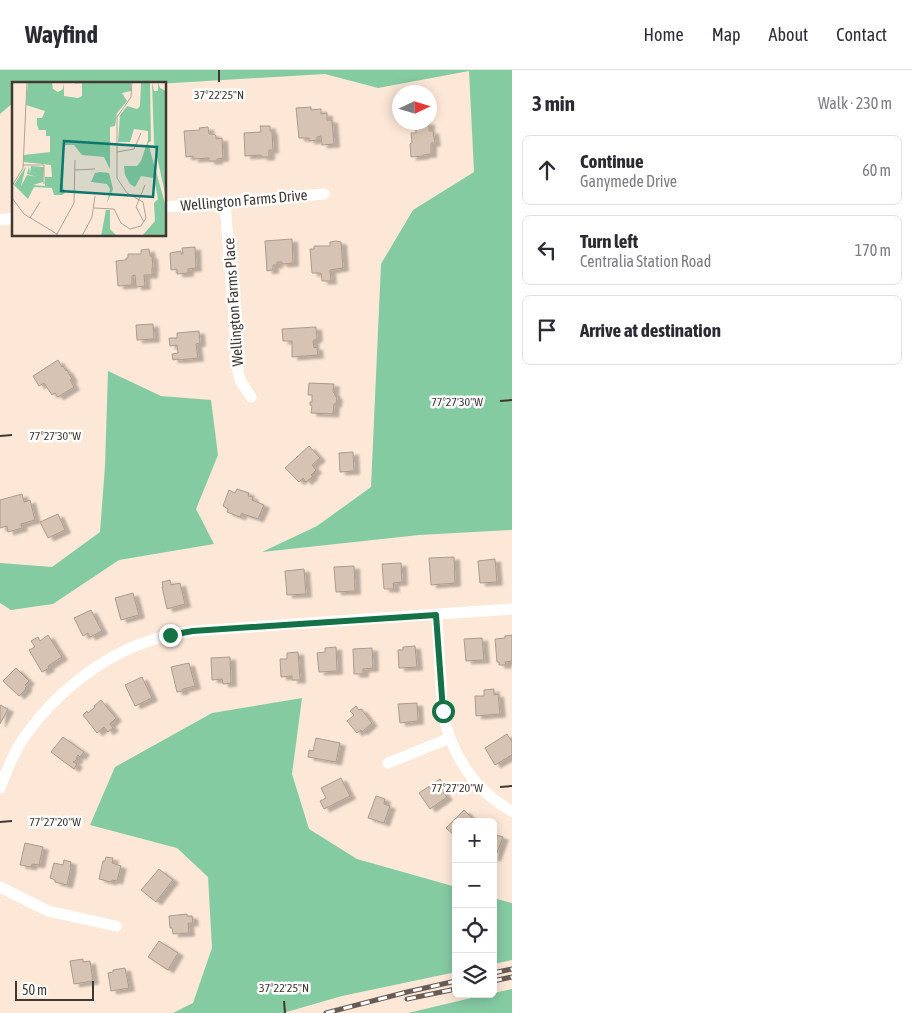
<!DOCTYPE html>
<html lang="en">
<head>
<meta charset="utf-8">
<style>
	:root { --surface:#fff; --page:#f7f7f7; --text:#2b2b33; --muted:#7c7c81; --line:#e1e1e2 }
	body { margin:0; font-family:"Asap Condensed",sans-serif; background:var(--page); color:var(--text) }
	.controls { position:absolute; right:15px; bottom:15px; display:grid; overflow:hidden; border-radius:8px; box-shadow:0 2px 12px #0003 }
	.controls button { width:45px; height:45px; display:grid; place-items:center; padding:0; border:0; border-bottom:1px solid var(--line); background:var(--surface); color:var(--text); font:25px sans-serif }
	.compass { position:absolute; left:392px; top:15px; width:45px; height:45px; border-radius:50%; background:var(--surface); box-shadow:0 2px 12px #0003; rotate:86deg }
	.scale { position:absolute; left:15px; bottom:12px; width:79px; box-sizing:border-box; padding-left:5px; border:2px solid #403831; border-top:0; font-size:14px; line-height:18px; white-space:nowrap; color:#403831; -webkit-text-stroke:4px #fff; paint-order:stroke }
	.stop { position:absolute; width:15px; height:15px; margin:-11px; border:4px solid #157247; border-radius:50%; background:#fff }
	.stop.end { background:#157247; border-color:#fff; box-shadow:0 1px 5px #0008 }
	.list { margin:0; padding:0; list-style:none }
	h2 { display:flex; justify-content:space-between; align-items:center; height:65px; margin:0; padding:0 20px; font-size:21px }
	h2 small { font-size:16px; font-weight:400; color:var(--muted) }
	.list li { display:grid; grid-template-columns:32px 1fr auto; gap:15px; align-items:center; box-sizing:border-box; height:70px; margin:0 10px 10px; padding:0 10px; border:1px solid var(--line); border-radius:8px }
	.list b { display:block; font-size:19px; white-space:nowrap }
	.list p { margin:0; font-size:16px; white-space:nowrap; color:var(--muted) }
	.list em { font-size:16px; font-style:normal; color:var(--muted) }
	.icon { flex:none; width:28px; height:28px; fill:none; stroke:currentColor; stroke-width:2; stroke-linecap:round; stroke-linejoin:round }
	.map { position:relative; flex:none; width:512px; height:943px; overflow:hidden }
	header { display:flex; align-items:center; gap:30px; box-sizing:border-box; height:70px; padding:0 25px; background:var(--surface); border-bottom:1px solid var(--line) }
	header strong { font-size:24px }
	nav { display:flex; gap:28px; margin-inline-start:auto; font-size:18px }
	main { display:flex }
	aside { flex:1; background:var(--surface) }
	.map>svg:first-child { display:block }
	.green { fill:#85cba2 }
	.building { fill:#d7c3b3; stroke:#ad9a8a; filter:url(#shadow) }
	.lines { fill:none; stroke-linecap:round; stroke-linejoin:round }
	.minor { stroke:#fff; stroke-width:11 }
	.rail-casing { stroke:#675d54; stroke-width:5 }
	.rail { stroke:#fff; stroke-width:3; stroke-dasharray:9; stroke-linecap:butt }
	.route { stroke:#157247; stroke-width:6 }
	.ticks { fill:none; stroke:#403831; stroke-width:2 }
	.labels { text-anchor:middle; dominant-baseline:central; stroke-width:5; stroke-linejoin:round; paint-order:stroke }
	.street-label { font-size:15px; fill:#403831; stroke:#fff }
	.inset-road { fill:none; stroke:#b1a295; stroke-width:1 }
	.view { fill:#0f766e; fill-opacity:0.15; stroke:#0f766e; stroke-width:2.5 }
	.inset-edge { fill:none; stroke:#403831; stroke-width:2.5 }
	.ticks-label { font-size:12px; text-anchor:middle; fill:#403831; stroke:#fff; stroke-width:5; stroke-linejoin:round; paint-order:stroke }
</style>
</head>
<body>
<header>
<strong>Wayfind</strong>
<nav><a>Home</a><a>Map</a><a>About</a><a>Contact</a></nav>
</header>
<main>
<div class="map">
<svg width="512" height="943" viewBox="0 0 512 943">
	<defs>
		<filter id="shadow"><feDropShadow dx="5.5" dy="3" stdDeviation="1" flood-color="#0004"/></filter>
	</defs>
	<rect width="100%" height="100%" fill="#fde8d7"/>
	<path class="green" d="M0,0h512v460l-93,5 -157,17 55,-26 54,-39 10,-223 32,-54 61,-38 -5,-101 -91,17 -53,-14 -168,10h-143v18l-14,12z
		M108,301l53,25 50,4 7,55 -22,54 18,35 -95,16 -66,44 -42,6 -11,-7v-40l52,4 48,-35 5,-66z
		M302,628l-10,76 17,55 48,30 99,28v85l-114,24 -59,17h-110l20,-10 19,-55 -4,-71 -31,-29 -87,-23 25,-58 97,-54z
		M493,828l19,5v57l-19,4z
		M512,919v24h-104l80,-19h5v-1z"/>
	<path class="building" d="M311,37v3l10,-1v5l6,-1v7h5l2,24 -12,1 -1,-9 -4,1v3l-8,1v-3h-10l-3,-30z
		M414,52h15v9h4l2,12h-4v11l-8,1v1l-12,1 -1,-13 2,-1 -1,-10h5v-3h-2v-2h-2v-4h2z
		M260,56h10v5h2l1,19h-4v7h-7l-1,-2 -16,1 -1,-23 17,-1z
		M208,57l1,7h5l2,2v3l6,-1 1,20 -6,1v2h-8v-3l-16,1v-3l-7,1 -2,-26 16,-1 -1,-2z
		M292,169l1,24 -11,1v-2h-5v3h-4v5l-6,1 -2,-30z
		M336,171l5,1 2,26 -13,2 1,11h-9l-1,-8h-9l-2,-24h4v-3h16v-4z
		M195,177l1,21 -8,1v4l-11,1v-5l-6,1 -1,-17 11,-2v3h2l-1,-6z
		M149,179l1,7h2l1,12h-1v7h-8l1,11 -9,1 -1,-12 -3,1v9l-14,1 -2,-25 10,-1v-2h2v-4h13v-4z
		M153,254l1,15 -17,1 -1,-15z
		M316,257l1,11 -4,3 1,7 3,-1 1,8 -26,2v-16h-9l-1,-12z
		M199,261l1,12 -4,1 2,14 -20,2v-1l-5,1 -1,-6 6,-1 -1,-8 -7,1 -1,-8h8v-5z
		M58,290l4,7 1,-1 3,5 1,-1 5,9 -2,1 4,7 -16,10 -3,-4 -3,2 -8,-12 -5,3 -6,-10z
		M309,313l25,1 -1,8 2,2v2l2,1 -1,7h-2l-1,10 -22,-1 1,-7 -2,-1v-3h2v-7h-4z
		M309,376l11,12 -8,7 4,5 -5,5 2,1 -7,6 -3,-4 -4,4 -14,-14z
		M353,382l1,19 -14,1 -1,-19z
		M237,419l12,4 -1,3 5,1 -1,3 12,5 -6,14 -12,-4h-1l-3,-2 -2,4 -13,-5 1,-3 -5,-3 6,-16 6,3z
		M22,424l2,8 6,-2 5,20 -14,4 1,4 -14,4 -1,-6 -7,2v-28z
		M58,444l7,16 -17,8 -8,-16z
		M454,487l1,26 -24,2 -2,-27z
		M495,489l2,23 -17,1 -2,-22z
		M401,493l1,19 -9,1 1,6h-10l-2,-25z
		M354,496l1,25 -19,1 -2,-25z
		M304,499l2,25 -19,1 -2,-24z
		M170,510l1,5 9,-2 5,21 -18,5 -5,-22h1l-1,-5z
		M133,523l6,22 -18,5 -6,-22z
		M91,540l11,21 -12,6 -2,-4 -5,3 -9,-18z
		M48,565l14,22 -14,9 1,2 -7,4 -13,-22 6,-3 -4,-6 7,-4 2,4z
		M512,565v26l-7,1 1,3h-7v-3h-2l-2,-23 10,-1v-2z
		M482,568l2,22 -18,1 -2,-22z
		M415,576l2,21 -18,1 -1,-18h5v-3z
		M336,577l1,24 -18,1 -2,-19 8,-1v-4z
		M372,578l1,20 -10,1v5h-9l-1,-25z
		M298,582l2,28h-8v-4l-11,1 -1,-18h7v-6z
		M230,587l1,26 -8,1 -1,-5 -10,1 -1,-22z
		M189,593l6,23 -12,3v2l-6,1 -6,-25z
		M16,598l13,13 -4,4 2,1 -2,2 1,1 -7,7 -16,-15z
		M142,607l10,21 -17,8 -10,-21z
		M494,619v6l4,-1 2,20 -24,2 -1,-20h9v-6z
		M101,630l15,18 -6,6 3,4 -5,4 -4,-5 -7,6 -14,-18 4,-4 1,2 7,-6 -1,-1z
		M417,633l1,18 -18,2 -2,-19z
		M0,635l8,4 -8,15z
		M356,636l3,4 2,-1 11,14 -10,9 -1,-2 -4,3 -10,-12 7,-6 -4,-4z
		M507,664l5,8v13l-17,10 -10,-17z
		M63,667l21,15 -4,5 -2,-2 -2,3 2,1 -5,3 4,2 -3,5 -23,-17z
		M316,668l24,5 -4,19 -28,-5 1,-7 4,1z
		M341,708l9,18 -26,13 -4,-8 6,-3 -5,-10z
		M440,709l7,10 -4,3 4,5 -17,12 -11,-16z
		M376,726l9,3 -1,5 6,2 -6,17 -16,-5z
		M464,740l9,9 -3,3h-14v15l-10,-9z
		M493,764l10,3 -8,21h-2z
		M25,773l18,4 -4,18 -7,-1 -1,3 -11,-2z
		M106,787l7,1 -1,5 9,3 -4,15 -5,-1 -1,2 -12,-3 4,-18h2z
		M64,790l7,2 -1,5h1l-4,18 -12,-3v-2l-5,-2 4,-15 9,2z
		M159,799l14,11 -17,22 -15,-12z
		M187,844v2h5l1,7h-5l1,10 -16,1 -1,-6h-2l-1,-12z
		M159,871l19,12 -10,17 -20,-13z
		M83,889v3l7,-1 3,20 -19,3 -4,-23z
		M125,898l4,20 -18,3 -3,-18 5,-1v-2z"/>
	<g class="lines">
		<path class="minor" d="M225,133l13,169 3,10 10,15
			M165,137l159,-13
			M0,150l14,-2
			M437,545c1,22 2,43 4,65 0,10 0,21 2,31 6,40 32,81 69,100
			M388,693l62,-25
			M0,718c6,-16 13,-34 23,-49 30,-44 78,-83 129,-99 13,-5 28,-7 41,-9l319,-22
			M0,817l48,24 68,15"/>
		<defs>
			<path id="rail" d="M493,903l19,-4
				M493,911l19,-4
				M407,929l49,-10
				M326,943l81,-21 49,-11"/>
		</defs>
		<use href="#rail" class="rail-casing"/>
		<use href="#rail" class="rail"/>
	</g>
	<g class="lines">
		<path class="route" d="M170,565l23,-4 243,-16 7,96"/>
	</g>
	<path class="ticks" d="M219,0v12M500,331l12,-1M0,366l12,-1M500,717l12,-1M0,752l12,-1M284,931l1,12"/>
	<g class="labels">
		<g class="street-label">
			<text transform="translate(244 130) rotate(-5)">Wellington Farms Drive</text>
			<text transform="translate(233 232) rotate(-94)">Wellington Farms Place</text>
		</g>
	</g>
	<g transform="translate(12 12)">
		<rect width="154" height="154" fill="#fde8d7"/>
		<path d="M16,0h24l1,7 5,3 5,-3 1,-7v14l14,2 4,-2v-13l49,-1v9l-9,2 5,8 -10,12 -2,13 -5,1v42l-6,-12 -22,-2 -8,-10h-10l-1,43 3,4 -4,3h-8l-2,-7 -18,-1 -6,12 -14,-14 12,-19 -5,20 6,-11 10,2 -10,-3 2,-8 1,8 1,-8 13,1 -1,15 -10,3 12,1v-9h7l-1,-12 -27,-3v-7l26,-3v-16h-4v-6h-7l-2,-5v-7h5l3,-7 -19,-6zM129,0h9l1,59 -3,2 18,64v29h-24l13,-15 -1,-18 4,-4 -4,-21 -13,-2 -6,11 -5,-3 -5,-9 -1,-9h13l4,-5 7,-21v-9l-14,-2 -4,13h-12l2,-27 7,-9 10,3 3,-3zM140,0l2,9h4v-9l2,6 6,3v107l-12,-55zM88,90l9,1 4,16 -6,14 3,-14 -3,-5 -16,-2 4,-9zM94,128h4v19l7,7h-16z" fill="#85cba2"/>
		<path class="inset-road" d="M63,1l28,-1M105,70l17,-3 7,-16M11,83h21v19M63,88l20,-1M0,104l11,-18 4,-86M0,116l12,16 33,20M82,126l20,1 7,14 9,6 11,-3 5,-8 -3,-16 -16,-9 -10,-15v-61l14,-20 1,-15M18,136l10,-16M132,140l-8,-15 9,-22M44,154l18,-33 1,-43M70,154l10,-19 3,-21"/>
		<path class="view" d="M52,59l93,6 -4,50 -92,-6z"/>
		<rect width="154" height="154" class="inset-edge"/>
	</g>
	<g class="ticks-label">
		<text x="219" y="29">37°22'25"N</text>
		<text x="457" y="336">77°27'30"W</text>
		<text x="55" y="370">77°27'30"W</text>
		<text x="457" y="722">77°27'20"W</text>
		<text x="55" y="756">77°27'20"W</text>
		<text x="284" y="922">37°22'25"N</text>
	</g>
</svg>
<div class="controls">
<button>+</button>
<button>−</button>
<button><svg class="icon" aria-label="locate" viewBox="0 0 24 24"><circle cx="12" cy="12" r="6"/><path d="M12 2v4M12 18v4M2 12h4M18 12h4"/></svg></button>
<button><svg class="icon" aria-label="layers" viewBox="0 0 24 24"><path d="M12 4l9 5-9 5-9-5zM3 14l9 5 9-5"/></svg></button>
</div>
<svg class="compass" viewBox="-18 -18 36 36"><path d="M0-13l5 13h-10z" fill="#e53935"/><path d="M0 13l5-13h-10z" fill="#7c7c81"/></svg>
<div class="scale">50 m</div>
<div class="stop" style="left:443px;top:641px"></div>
<div class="stop end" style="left:170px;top:565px"></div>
</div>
<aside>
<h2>3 min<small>Walk · 230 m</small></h2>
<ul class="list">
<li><svg class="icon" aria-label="ahead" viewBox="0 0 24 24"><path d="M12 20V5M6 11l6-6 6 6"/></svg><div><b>Continue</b><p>Ganymede Drive</p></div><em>60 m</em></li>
<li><svg class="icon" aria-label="left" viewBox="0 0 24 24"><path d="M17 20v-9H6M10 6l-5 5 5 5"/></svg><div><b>Turn left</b><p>Centralia Station Road</p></div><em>170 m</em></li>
<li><svg class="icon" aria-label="arrive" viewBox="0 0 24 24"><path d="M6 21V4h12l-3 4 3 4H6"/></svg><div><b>Arrive at destination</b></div></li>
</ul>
</aside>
</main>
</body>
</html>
